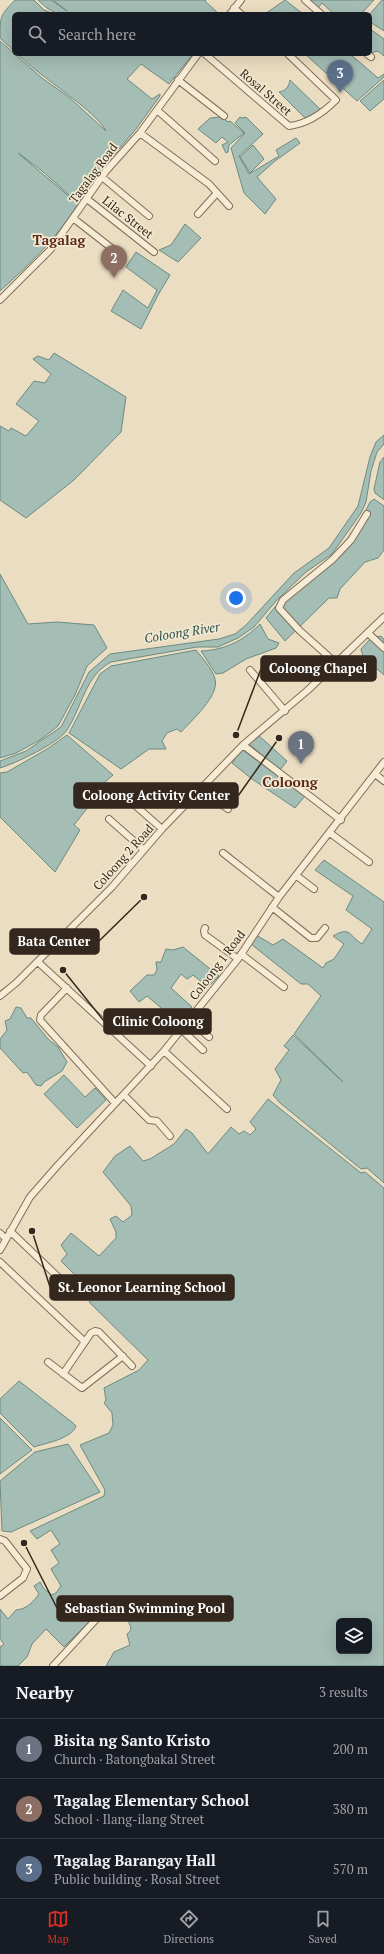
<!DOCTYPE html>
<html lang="en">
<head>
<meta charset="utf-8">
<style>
	:root { --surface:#171b24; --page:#20242c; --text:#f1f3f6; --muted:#9ea1a6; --line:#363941; --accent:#d93025 }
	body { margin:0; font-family:"PT Serif",serif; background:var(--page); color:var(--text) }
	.controls { position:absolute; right:12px; bottom:12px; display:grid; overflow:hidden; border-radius:6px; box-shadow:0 4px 16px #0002 }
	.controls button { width:36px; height:36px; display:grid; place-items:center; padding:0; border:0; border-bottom:1px solid var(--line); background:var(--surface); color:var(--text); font:20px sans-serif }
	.you { position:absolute; left:236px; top:598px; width:14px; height:14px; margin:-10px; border:3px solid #fff; border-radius:50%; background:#1a73e8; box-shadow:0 0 0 6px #1a73e833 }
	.badge { display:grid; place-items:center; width:26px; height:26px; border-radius:50%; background:var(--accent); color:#fff; font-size:13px; font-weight:700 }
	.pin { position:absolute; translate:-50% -33px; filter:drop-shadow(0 1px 2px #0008) }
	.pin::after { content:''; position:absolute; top:21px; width:14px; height:12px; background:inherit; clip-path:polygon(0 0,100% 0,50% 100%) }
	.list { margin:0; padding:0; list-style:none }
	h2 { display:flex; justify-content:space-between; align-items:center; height:52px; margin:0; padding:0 16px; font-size:17px }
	h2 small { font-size:13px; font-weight:400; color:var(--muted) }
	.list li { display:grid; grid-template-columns:26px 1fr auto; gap:12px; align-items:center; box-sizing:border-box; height:60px; padding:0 16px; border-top:1px solid var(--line) }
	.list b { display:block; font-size:15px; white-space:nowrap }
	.list p { margin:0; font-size:13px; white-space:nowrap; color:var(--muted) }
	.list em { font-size:13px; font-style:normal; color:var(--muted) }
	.icon { flex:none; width:22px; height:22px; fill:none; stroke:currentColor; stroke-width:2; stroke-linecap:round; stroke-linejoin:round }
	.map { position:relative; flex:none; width:384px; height:1666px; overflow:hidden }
	.search { position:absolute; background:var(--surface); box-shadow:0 4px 16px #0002; left:12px; right:12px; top:12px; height:44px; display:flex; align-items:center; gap:10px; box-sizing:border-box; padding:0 14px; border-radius:6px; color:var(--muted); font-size:15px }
	.sheet { height:232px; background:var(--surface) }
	nav { display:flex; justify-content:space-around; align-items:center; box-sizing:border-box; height:56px; border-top:1px solid var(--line); background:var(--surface); font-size:11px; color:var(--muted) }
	nav a { display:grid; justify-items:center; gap:2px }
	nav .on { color:var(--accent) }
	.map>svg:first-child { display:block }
	.water { fill:#a4bdb5; stroke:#6b8b82; fill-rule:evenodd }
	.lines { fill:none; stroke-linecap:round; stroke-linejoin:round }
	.minor-casing { stroke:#836e5a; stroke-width:8 }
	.minor { stroke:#f6ebd4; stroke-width:6 }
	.labels { text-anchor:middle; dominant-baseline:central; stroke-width:3.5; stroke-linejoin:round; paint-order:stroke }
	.street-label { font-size:12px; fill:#34271d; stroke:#f3e8d0 }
	.water-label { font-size:13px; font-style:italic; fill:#2d534f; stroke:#f3e8d0 }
	.quarter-label { font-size:14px; font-weight:bold; fill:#5e2a1f; stroke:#f3e8d0 }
	.leader { fill:none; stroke:#34271d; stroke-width:1.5 }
	.callout-dot { fill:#34271d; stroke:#f3e8d0; stroke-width:1.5 }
	.callout { fill:#34271d; stroke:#34271d; stroke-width:1.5 }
	.callout-label { font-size:13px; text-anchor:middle; font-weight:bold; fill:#fff }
</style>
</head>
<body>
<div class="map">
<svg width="384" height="1666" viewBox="0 0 384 1666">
	<rect width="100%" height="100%" fill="#ebddc1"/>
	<path class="water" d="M15,0h19l10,10 10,4h-40v37l-14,-13c0,-22 0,-22 15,-38z
		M38,0h13l16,11 -14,-11h153l-1,1 14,13h-162l-10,-6z
		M285,0l18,14h-38z
		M309,0h65l-13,14h-27l-12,-11 -4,5z
		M382,0h2v31l-14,-9v-8z
		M370,29l14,10v17l-6,-5 -8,2z
		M0,41l42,37 28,20 36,33c-8,-16 -45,-41 -60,-53 -10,-7 -19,-16 -29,-24h176l-24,30 -28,-20 -14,15 25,20 8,-5v2l-24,33 -34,40 -24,34 -37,-33 -23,-17 60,51c-21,34 -48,60 -78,87z
		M305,54h45l28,24 6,-4v3l-27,24z
		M290,80l31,30 -16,8 -26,-26c7,-1 10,-6 11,-12z
		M384,80v19l-14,12 -10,-10z
		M222,117l6,5 2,-1 14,12 -15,12 -1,7 -2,1 -4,-8 6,-3 -6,-5 -6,6 -18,-14 12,-11z
		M240,117l2,1 4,-1 17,17 -24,22 10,18 30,-18 -3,-6 20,-12 4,5 -25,18 -18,16 19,22 -11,15 -21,-21 -13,-45 14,-15 -10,-10z
		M253,145l11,14 -14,14 -10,-16z
		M185,224l16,14 -23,24 -19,-12 12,-5z
		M136,252l34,23 -12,20 -17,34 -30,-18 12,-21 25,18 9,-18 -31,-23z
		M54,353l72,44 -5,35 -47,48 -48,38 -26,-18v-74l9,5 2,-3 15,8 13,-15 -23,-17 18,-23 11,2 6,-9 -18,-15 5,-3 11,4z
		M384,435v9l-7,8 -6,19 -5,31 -5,11 -29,41 -26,18 -29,28 -23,27 -16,11 -20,9h-21l-86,15c-26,14 -29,45 -44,68 -8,13 -53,34 -67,38v-7l26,-10 35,-24 28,-55 21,-18 109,-15 16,-5 11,-9 48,-52 35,-25 29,-42 12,-49 6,-15z
		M384,457v43l-9,-7 -1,-4 6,-27z
		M374,499l10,7v44l-6,8 -13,4 -25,27 -3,9h-8l-44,43 -19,-23 9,-11 32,-31 27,-19 27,-37 9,-18z
		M0,574l28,50 29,-2 37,3 13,23 -20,18 -12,29 -17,31 -18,14 -24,13 -16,5z
		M260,624l8,15 11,4 -3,5 -30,11 -23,14 -7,1 -15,-23c24,-1 42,-10 59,-27z
		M381,636l3,3v36l-21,-18 -2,-8 10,-11z
		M196,650c7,9 16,18 19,29 5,16 -23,41 -34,53l-4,-3 -10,4 -5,8 4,8h-17l-28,20 -52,-36 31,-59 11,-8z
		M257,734l30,27 -7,9 -32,-27z
		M67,735l46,40 -9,8 -3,13 -5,1 -22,28 6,5 -25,42 -55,-55v-44l7,-1 40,-23z
		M240,748l65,48 -10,12 -43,-29 -20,-16 3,-3 -3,-3z
		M324,860l60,42v281l-17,-15 -6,1 -81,-66 -7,-8 8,-15 -6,-11 14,-19 -5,-4 9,-11 50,47 -49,-48 27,-38 -13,-12h-7l-50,-40 5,-9 17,10 10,-6 40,29 3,-5 8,-4 10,-15 -11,-8c18,-10 15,-1 29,8l10,-15 -26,-19 7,-14 -38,-26z
		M183,947l36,29 -11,11 -15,-12 -6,4 -6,-5 -10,14 21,19 -8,11 -4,-3 -7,3 -26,-22 -8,6 -9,-11 17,-16h7l3,-5 -1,-8h5l5,-13 7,1z
		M16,1007l5,1 6,10h4l17,21 10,8 9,15 -5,9 -18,11 -3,4 -5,-1 -9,-13 -4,1 -23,-25v-9l7,-9 -2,-9 5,-2z
		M64,1075l21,22 10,-9 11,12 -29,28 -33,-34z
		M268,1099l93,74 4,-1 19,16v478h-278l8,-14 16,-7 -3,-11 4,-4c-1,-10 -7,-14 -14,-20l-17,1 -36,36 -18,-18 -14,15 -5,13 -9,9h-18v-19l4,-3 -4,-5v-30l8,10 8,-9c11,-1 17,-8 23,-16l-5,-8 6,-4 4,7 8,6 4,-2 5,-7 -10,-17 8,-6 -8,-13 9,-6 -9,-14 -14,9 -7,-8 74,-35 1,-6 -25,-45 29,-12 4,-8 -1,-12 -8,-10 2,-3 -2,-12 35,-18 9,-10 -59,-58 7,-6 -35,-35 6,-7 -6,-9 10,-12 28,23 17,-18v-6l-6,-13 6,-3 7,6 9,-7 -1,-9 -28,-34 12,-16 15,-10 13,15 7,-2 24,-15 12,-15 6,4 16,21 23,-27 8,7 5,-3 6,4 6,-6 -6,-7zM339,1621h30v30h-30z
		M19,1381l54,42 3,3c-5,13 -30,17 -42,21l-34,-34v-14z
		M0,1418l32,32 -32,24z
		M68,1444l32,48 -89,40 -9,-1 -2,-50 35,-29z"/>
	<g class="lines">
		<defs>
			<path id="minor" d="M305,0l16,14
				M234,8l7,6
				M230,14l11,-14
				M205,54l84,72c18,-2 35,-14 47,-26l-48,-46
				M367,54l4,3
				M178,80l46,36
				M157,110l58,51
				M140,133l69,51 20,22
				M102,177l47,39
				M87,199l67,53
				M198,214l19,-21
				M73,218l41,32
				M0,300l51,-51 55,-78 34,-38 58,-79
				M368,633l16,15
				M337,664l-38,-34 -20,-22 4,-8 49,-40 19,-20 16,-26
				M250,670l35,41
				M243,745l98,75
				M375,774l9,7
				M200,789l28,20
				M120,792l42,37
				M109,819l35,31
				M330,833l39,29
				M223,853l56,44
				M297,876l17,13
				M272,907l39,31h6l8,-10
				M205,928l-1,3 1,4 33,24
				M241,954l43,33
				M38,962l113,104
				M67,988l-26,27 -1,5 75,83
				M0,996l16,-13 96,-96 50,-58 81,-84 65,-55 76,-73
				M189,1020l20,17
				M181,1029l22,21
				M164,1051l63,58
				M124,1095l25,25 8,1 13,15
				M10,1231l68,65
				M0,1233l6,6
				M0,1250l30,-53 28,-32 106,-114 74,-92 41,-62 105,-135
				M0,1262l85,80
				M48,1362l34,26 41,-32
				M63,1374l28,-41 4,-2 4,1 33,34
				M0,1539l5,2 22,28 -4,9 -23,18
				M53,1666l49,-53"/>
		</defs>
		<use href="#minor" class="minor-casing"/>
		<use href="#minor" class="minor"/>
	</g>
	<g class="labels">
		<g class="street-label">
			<text transform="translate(266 92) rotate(41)">Rosal Street</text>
			<text transform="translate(93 173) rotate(-53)">Tagalag Road</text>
			<text transform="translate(128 217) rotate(38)">Lilac Street</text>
			<text transform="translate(123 857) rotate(-48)">Coloong 2 Road</text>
			<text transform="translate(217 965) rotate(-53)">Coloong 1 Road</text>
		</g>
		<g class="water-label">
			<text transform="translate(182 632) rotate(-9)">Coloong River</text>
		</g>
		<g class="quarter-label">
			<text x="59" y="239">Tagalag</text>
			<text x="290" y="781">Coloong</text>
		</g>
	</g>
	<path class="leader" d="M236 735L261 669M279 738L238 796M144 897L99 941M63 970L104 1021M32 1231L50 1287M24 1543L57 1608"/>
	<g class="callout-dot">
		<circle cx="236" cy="735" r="4"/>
		<circle cx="279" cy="738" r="4"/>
		<circle cx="144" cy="897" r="4"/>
		<circle cx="63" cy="970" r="4"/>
		<circle cx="32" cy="1231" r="4"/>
		<circle cx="24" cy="1543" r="4"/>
	</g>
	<g class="callout">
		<rect x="261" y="656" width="115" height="25" rx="4"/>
		<rect x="74" y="783" width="164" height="25" rx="4"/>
		<rect x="10" y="929" width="89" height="25" rx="4"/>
		<rect x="104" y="1009" width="107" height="25" rx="4"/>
		<rect x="50" y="1275" width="184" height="25" rx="4"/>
		<rect x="57" y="1596" width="176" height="25" rx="4"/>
	</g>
	<g class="callout-label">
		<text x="318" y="673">Coloong Chapel</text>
		<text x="156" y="800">Coloong Activity Center</text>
		<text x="54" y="946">Bata Center</text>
		<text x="158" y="1026">Clinic Coloong</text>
		<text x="142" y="1292">St. Leonor Learning School</text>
		<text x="145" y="1613">Sebastian Swimming Pool</text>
	</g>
</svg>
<div class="controls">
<button><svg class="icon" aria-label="layers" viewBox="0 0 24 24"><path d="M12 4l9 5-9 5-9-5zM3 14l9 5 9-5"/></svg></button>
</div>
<div class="you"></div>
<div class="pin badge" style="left:301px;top:764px;background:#6b7280">1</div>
<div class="pin badge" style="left:114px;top:278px;background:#8d6e63">2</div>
<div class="pin badge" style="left:340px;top:93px;background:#5c6f8a">3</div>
<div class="search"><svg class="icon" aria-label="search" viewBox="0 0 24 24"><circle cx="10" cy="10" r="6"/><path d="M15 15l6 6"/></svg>Search here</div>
</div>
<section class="sheet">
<h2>Nearby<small>3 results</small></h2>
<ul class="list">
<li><span class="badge" style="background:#6b7280">1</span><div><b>Bisita ng Santo Kristo</b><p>Church · Batongbakal Street</p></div><em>200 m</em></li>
<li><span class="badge" style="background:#8d6e63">2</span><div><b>Tagalag Elementary School</b><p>School · Ilang-ilang Street</p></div><em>380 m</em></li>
<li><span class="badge" style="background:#5c6f8a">3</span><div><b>Tagalag Barangay Hall</b><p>Public building · Rosal Street</p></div><em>570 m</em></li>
</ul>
</section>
<nav>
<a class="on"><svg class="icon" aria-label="map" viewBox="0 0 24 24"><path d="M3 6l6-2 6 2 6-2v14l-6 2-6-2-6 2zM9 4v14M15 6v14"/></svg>Map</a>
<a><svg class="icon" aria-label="directions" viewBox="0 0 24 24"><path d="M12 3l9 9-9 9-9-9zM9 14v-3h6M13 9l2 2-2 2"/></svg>Directions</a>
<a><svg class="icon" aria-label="saved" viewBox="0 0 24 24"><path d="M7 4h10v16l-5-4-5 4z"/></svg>Saved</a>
</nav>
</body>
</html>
